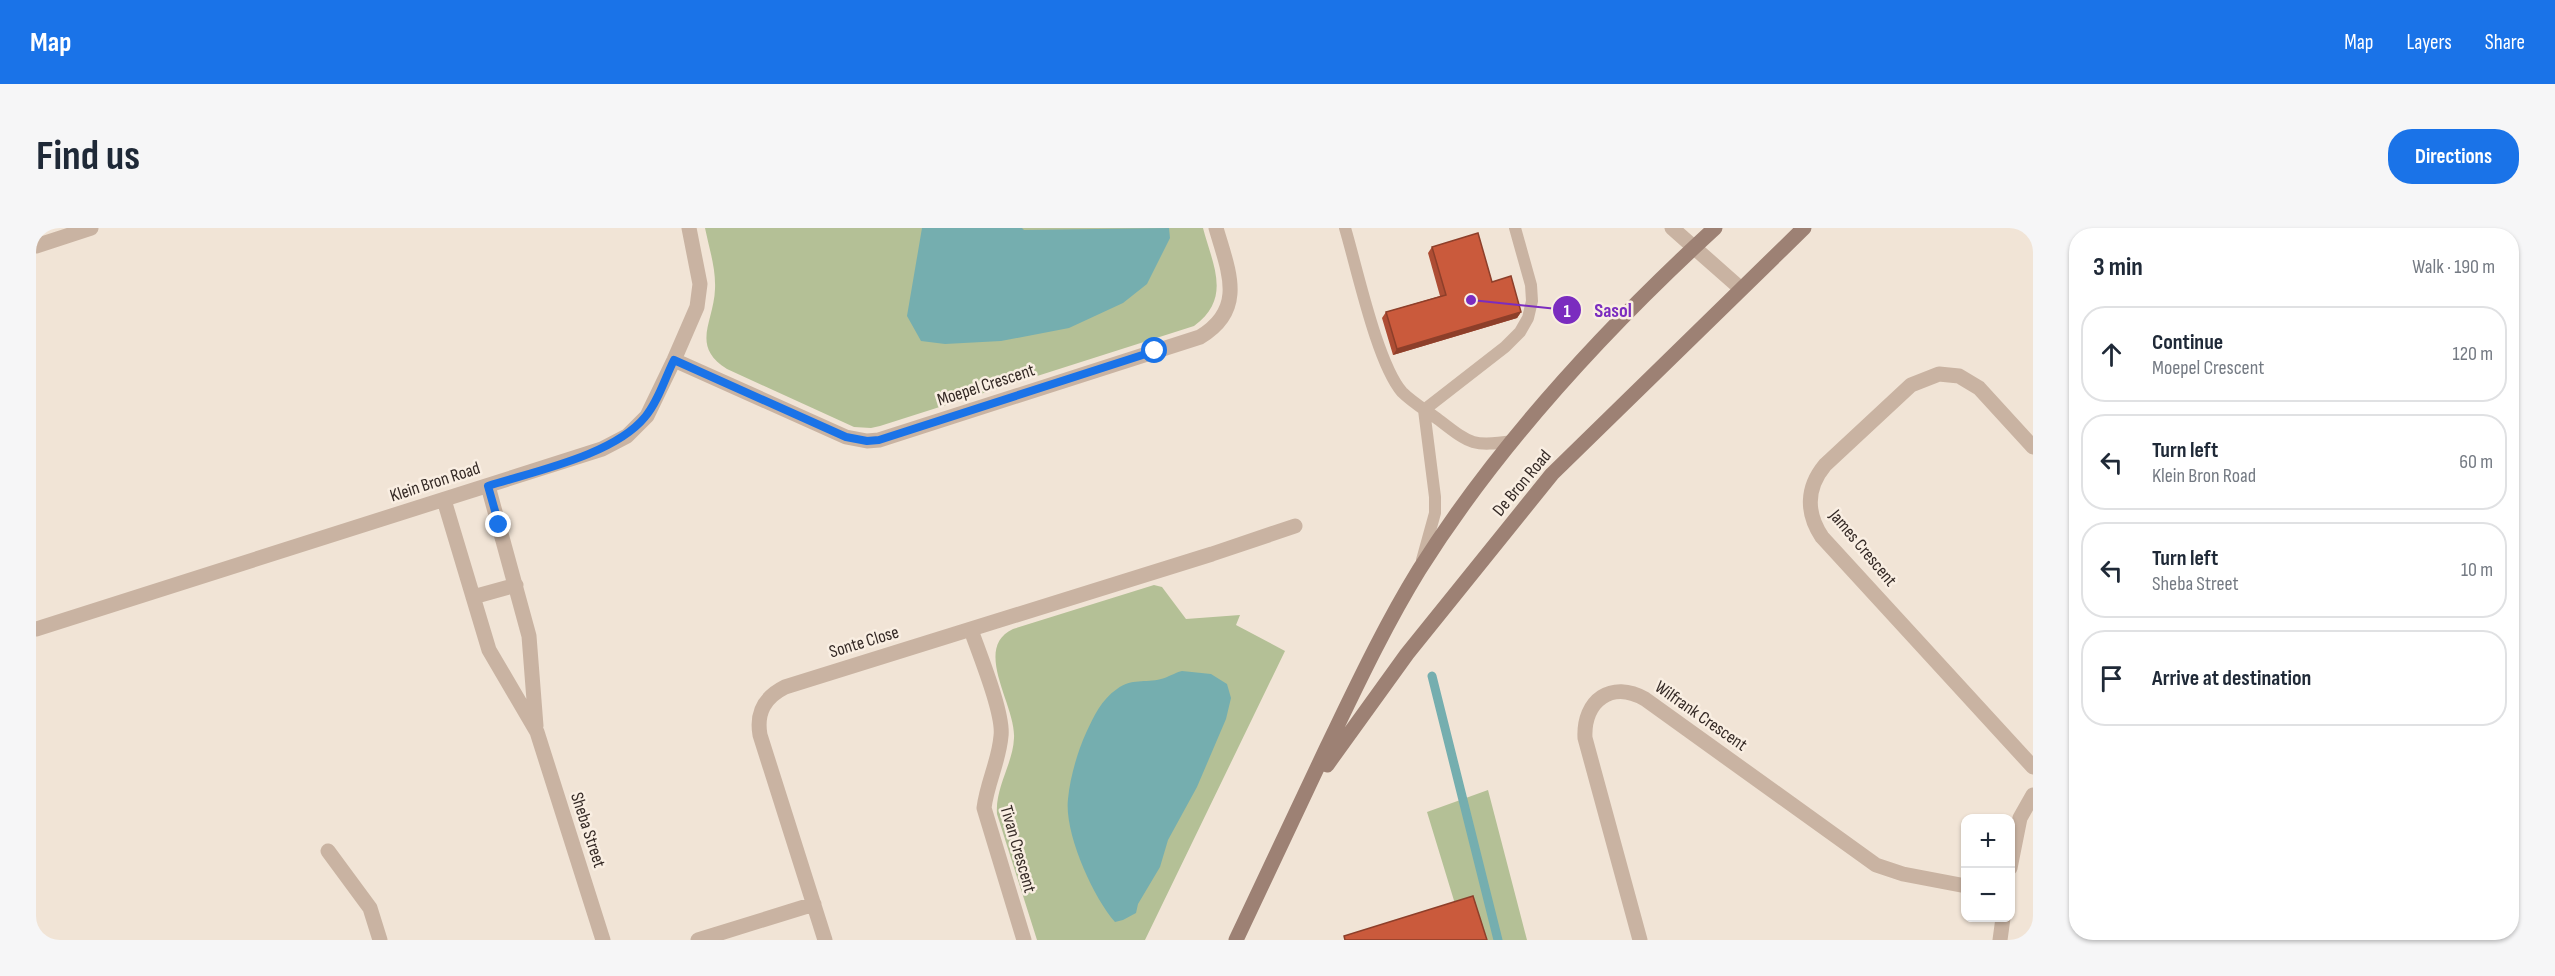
<!DOCTYPE html>
<html lang="en">
<head>
<meta charset="utf-8">
<style>
	:root { --surface:#fff; --page:#f6f6f7; --text:#1f2937; --muted:#747a83; --line:#e0e1e3; --accent:#1a73e8 }
	body { margin:0; font-family:"Sofia Sans Condensed",sans-serif; background:var(--page); color:var(--text) }
	.controls { position:absolute; right:18px; bottom:18px; display:grid; overflow:hidden; border-radius:12px; box-shadow:0 2px 4px #0004 }
	.controls button { width:54px; height:54px; display:grid; place-items:center; padding:0; border:0; border-bottom:2px solid var(--line); background:var(--surface); color:var(--text); font:30px sans-serif }
	.stop { position:absolute; width:18px; height:18px; margin:-14px; border:4px solid #1a73e8; border-radius:50%; background:#fff }
	.stop.end { background:#1a73e8; border-color:#fff; box-shadow:0 2px 6px #0008 }
	.list { margin:0; padding:0; list-style:none }
	h2 { display:flex; justify-content:space-between; align-items:center; height:78px; margin:0; padding:0 24px; font-size:26px }
	h2 small { font-size:20px; font-weight:400; color:var(--muted) }
	.list li { display:grid; grid-template-columns:39px 1fr auto; gap:18px; align-items:center; box-sizing:border-box; height:96px; margin:0 12px 12px; padding:0 12px; border:2px solid var(--line); border-radius:24px }
	.list b { display:block; font-size:22px; white-space:nowrap }
	.list p { margin:0; font-size:20px; white-space:nowrap; color:var(--muted) }
	.list em { font-size:20px; font-style:normal; color:var(--muted) }
	.icon { flex:none; width:33px; height:33px; fill:none; stroke:currentColor; stroke-width:2; stroke-linecap:round; stroke-linejoin:round }
	.map { position:relative; flex:none; width:1997px; height:712px; overflow:hidden; border-radius:24px }
	header { display:flex; align-items:center; gap:36px; box-sizing:border-box; height:84px; padding:0 30px; background:var(--accent); color:#fff }
	header strong { font-size:28px }
	nav { display:flex; gap:33px; margin-inline-start:auto; font-size:21px }
	.intro { display:flex; align-items:center; justify-content:space-between; box-sizing:border-box; height:144px; padding:0 36px }
	h1 { margin:0; font-size:42px }
	.button { padding:15px 27px; border-radius:24px; background:var(--accent); color:#fff; font-size:21px; font-weight:700 }
	main { display:flex; gap:36px; padding:0 36px }
	aside { flex:1; background:var(--surface); border-radius:24px; box-shadow:0 2px 4px #0004 }
	.map>svg:first-child { display:block }
	.green { fill:#b4c096 }
	.water { fill:#75aeaf }
	.lines { fill:none; stroke-linecap:round; stroke-linejoin:round }
	.stream { stroke:#75aeaf; stroke-width:9 }
	.lane { stroke:#c9b3a2; stroke-width:12 }
	.street { stroke:#c9b3a2; stroke-width:15 }
	.secondary { stroke:#9d8174; stroke-width:15 }
	.wall { fill:#ae4d34 }
	.shaded-wall { fill:#8d3f2a }
	.building { fill:#ca5a3c; stroke:#8d3f2a; stroke-width:1.5 }
	.route { stroke:#1a73e8; stroke-width:8 }
	.labels { text-anchor:middle; dominant-baseline:central; stroke-width:5; stroke-linejoin:round; paint-order:stroke }
	.street-label { font-size:18px; fill:#342925; stroke:#f9eee2 }
	.leader { fill:none; stroke:#7b2cbf; stroke-width:2 }
	.callout-dot { fill:#7b2cbf; stroke:#f9eee2; stroke-width:2 }
	.mark-label { font-size:18px; text-anchor:middle; font-weight:bold; fill:#fff }
	.callout-label { font-size:20px; text-anchor:middle; font-weight:bold; fill:#7b2cbf; stroke:#f9eee2; stroke-width:5; stroke-linejoin:round; paint-order:stroke }
</style>
</head>
<body>
<header>
<strong>Map</strong>
<nav><a>Map</a><a>Layers</a><a>Share</a></nav>
</header>
<div class="intro"><h1>Find us</h1><a class="button">Directions</a></div>
<main>
<div class="map">
<svg width="1997" height="712" viewBox="0 0 1997 712">
	<rect width="100%" height="100%" fill="#f1e4d6"/>
	<path class="green" d="M669,0h498c10,38 29,70 -9,98l-314,100 -9,2 -17,-1 -127,-58c-37,-23 -13,-47 -12,-80 1,-21 -6,-41 -10,-61z
		M1118,357l8,2 24,32 54,-4 -4,10 49,26 -140,289h-108l-40,-126c-2,-27 16,-50 17,-76 2,-33 -42,-90 -1,-109z
		M1452,562l39,150h-61l-39,-128z"/>
	<path class="water" d="M886,0h100l2,2 145,-2 1,10 -23,46 -24,19 -54,25 -68,13 -56,3 -24,-3 -14,-25z
		M1146,443l29,3 16,10 4,14 -5,21 -29,68 -29,53 -8,27 -22,37 -2,9 -13,7 -8,2c-22,-25 -51,-89 -47,-123 2,-21 9,-46 18,-66 8,-17 15,-33 31,-44 15,-11 28,-6 44,-10 8,-2 13,-6 21,-8z"/>
	<g class="lines">
		<path class="stream" d="M1396,448l66,264"/>
		<path class="lane" d="M1309,0c12,40 32,135 57,164 11,11 25,19 37,28 31,24 34,27 74,21
			M1388,182l81,-63 15,-15 8,-14 4,-17 -1,-16 -16,-57
			M1386,332l13,-47v-16l-11,-87"/>
		<path class="street" d="M1636,0l68,60
			M0,18l55,-18
			M638,132l172,77 21,4 12,-1 321,-103c47,-28 28,-67 16,-109
			M1997,219l-54,-59 -20,-12 -20,-2 -28,11 -86,80c-19,23 -19,48 -3,72l211,230
			M452,258l41,150 7,90
			M408,272l45,150 48,82 66,208
			M437,369l43,-12
			M0,401l566,-180 25,-13 20,-20 27,-56 23,-53 3,-23 -11,-56
			M935,402c8,23 33,84 30,106 -2,25 -14,47 -17,72l40,132
			M292,623l42,57 10,32
			M1974,640l10,-50 13,-23
			M662,712l116,-36
			M789,712l-65,-205c-4,-23 5,-38 25,-48l427,-133 83,-28
			M1604,712l-55,-202c-2,-38 27,-58 60,-39l231,166 27,9 63,12
			M1964,712l3,-22"/>
		<path class="secondary" d="M1291,537l80,-111 145,-180 252,-246
			M1200,712c30,-64 61,-128 91,-193 29,-60 57,-120 92,-177 80,-127 186,-241 296,-342"/>
	</g>
	<path class="wall" d="M1396,19l60,35 29,30 -4,6 -124,37 -11,-37 4,-6 54,-16 -12,-43z"/>
	<path class="shaded-wall" d="M1485,84l-4,6 -124,37 4,-6z"/>
	<path class="building" d="M1442,5l14,49 19,-6 10,36 -124,37 -11,-37 60,-17 -14,-48z
		M1437,668l14,44h-142l-1,-4z"/>
	<g class="lines">
		<path class="route" d="M463,297l-11,-39c47,-15 126,-31 157,-69 13,-15 20,-39 29,-57l172,77 21,4 12,-1 276,-89"/>
	</g>
	<g class="labels">
		<g class="street-label">
			<text transform="translate(950 157) rotate(-18)">Moepel Crescent</text>
			<text transform="translate(399 254) rotate(-18)">Klein Bron Road</text>
			<text transform="translate(1486 255) rotate(-50)">De Bron Road</text>
			<text transform="translate(1827 320) rotate(50)">James Crescent</text>
			<text transform="translate(828 414) rotate(-17)">Sonte Close</text>
			<text transform="translate(1665 488) rotate(35)">Wilfrank Crescent</text>
			<text transform="translate(552 602) rotate(72)">Sheba Street</text>
			<text transform="translate(982 621) rotate(74)">Tivan Crescent</text>
		</g>
	</g>
	<path class="leader" d="M1435 72L1531 82"/>
	<g class="callout-dot">
		<circle cx="1435" cy="72" r="6"/>
		<circle cx="1531" cy="82" r="15"/>
	</g>
	<g class="mark-label">
		<text x="1531" y="89">1</text>
	</g>
	<g class="callout-label">
		<text x="1577" y="89">Sasol</text>
	</g>
</svg>
<div class="controls">
<button>+</button>
<button>−</button>
</div>
<div class="stop" style="left:1119px;top:123px"></div>
<div class="stop end" style="left:463px;top:297px"></div>
</div>
<aside>
<h2>3 min<small>Walk · 190 m</small></h2>
<ul class="list">
<li><svg class="icon" aria-label="ahead" viewBox="0 0 24 24"><path d="M12 20V5M6 11l6-6 6 6"/></svg><div><b>Continue</b><p>Moepel Crescent</p></div><em>120 m</em></li>
<li><svg class="icon" aria-label="left" viewBox="0 0 24 24"><path d="M17 20v-9H6M10 6l-5 5 5 5"/></svg><div><b>Turn left</b><p>Klein Bron Road</p></div><em>60 m</em></li>
<li><svg class="icon" aria-label="left" viewBox="0 0 24 24"><path d="M17 20v-9H6M10 6l-5 5 5 5"/></svg><div><b>Turn left</b><p>Sheba Street</p></div><em>10 m</em></li>
<li><svg class="icon" aria-label="arrive" viewBox="0 0 24 24"><path d="M6 21V4h12l-3 4 3 4H6"/></svg><div><b>Arrive at destination</b></div></li>
</ul>
</aside>
</main>
</body>
</html>
